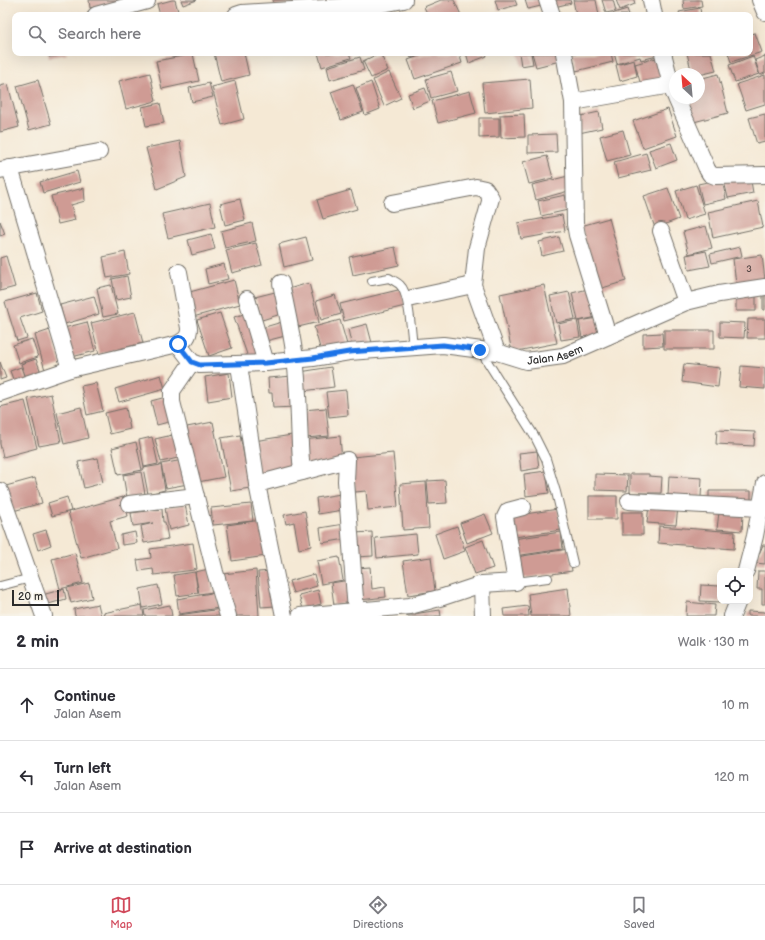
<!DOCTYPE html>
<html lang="en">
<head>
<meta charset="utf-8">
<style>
	:root { --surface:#fff; --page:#f2f2f3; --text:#2b2b33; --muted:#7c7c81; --line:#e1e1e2; --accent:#d1495b }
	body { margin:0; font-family:"Balsamiq Sans",sans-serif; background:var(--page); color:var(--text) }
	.controls { position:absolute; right:12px; bottom:12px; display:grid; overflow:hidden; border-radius:8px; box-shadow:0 4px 16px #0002 }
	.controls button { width:36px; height:36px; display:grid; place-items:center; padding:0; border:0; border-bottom:1px solid var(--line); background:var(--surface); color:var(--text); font:20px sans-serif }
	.compass { position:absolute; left:669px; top:68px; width:36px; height:36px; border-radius:50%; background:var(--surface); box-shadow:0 4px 16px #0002; rotate:334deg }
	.scale { position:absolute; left:12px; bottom:10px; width:47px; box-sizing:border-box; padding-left:4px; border:2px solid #2b2b2b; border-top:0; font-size:11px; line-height:14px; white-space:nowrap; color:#2b2b2b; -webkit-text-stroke:3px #f7f3e8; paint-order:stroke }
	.stop { position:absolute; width:12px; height:12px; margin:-9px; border:3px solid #1a73e8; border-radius:50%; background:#fff }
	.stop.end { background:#1a73e8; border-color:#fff; box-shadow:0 1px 4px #0008 }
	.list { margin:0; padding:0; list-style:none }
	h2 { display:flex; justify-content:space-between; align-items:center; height:52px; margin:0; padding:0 16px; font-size:17px }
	h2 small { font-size:13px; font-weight:400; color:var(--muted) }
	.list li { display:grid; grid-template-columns:26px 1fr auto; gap:12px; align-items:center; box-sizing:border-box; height:72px; padding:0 16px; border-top:1px solid var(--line) }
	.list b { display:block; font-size:15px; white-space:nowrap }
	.list p { margin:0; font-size:13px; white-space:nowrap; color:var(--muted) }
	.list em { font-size:13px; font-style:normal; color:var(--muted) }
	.icon { flex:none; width:22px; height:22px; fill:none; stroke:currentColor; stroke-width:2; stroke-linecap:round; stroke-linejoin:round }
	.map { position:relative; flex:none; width:765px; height:616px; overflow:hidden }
	.search { position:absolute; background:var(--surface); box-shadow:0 4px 16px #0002; left:12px; right:12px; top:12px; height:44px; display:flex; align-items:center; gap:10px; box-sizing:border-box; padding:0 14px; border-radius:8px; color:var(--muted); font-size:15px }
	.sheet { height:268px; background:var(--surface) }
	nav { display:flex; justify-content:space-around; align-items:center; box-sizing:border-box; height:56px; border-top:1px solid var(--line); background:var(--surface); font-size:11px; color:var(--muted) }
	nav a { display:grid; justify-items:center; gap:2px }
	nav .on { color:var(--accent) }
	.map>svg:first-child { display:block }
	.building { fill:#cf9b94 }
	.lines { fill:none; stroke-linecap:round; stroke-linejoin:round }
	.lane-casing { stroke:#726e66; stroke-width:10 }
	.street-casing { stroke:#726e66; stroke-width:18 }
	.lane { stroke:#fff; stroke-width:8 }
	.street { stroke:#fff; stroke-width:16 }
	.route { stroke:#1a73e8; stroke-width:5 }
	.labels { text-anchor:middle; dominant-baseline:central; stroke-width:3; stroke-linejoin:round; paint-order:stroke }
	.number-label { font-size:9px; fill:#544745 }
	.street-label { font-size:11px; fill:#2b2b2b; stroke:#f7f3e8 }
</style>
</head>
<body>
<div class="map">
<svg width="765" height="616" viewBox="0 0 765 616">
	<rect width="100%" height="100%" fill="#f7f3e8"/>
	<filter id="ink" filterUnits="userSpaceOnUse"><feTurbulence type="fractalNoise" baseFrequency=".025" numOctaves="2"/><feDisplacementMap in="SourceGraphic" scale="8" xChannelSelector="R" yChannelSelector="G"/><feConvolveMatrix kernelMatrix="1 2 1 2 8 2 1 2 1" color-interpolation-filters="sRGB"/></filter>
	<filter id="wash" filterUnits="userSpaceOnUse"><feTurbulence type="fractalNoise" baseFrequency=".012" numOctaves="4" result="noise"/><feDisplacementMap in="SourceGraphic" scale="16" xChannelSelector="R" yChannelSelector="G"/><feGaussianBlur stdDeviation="0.9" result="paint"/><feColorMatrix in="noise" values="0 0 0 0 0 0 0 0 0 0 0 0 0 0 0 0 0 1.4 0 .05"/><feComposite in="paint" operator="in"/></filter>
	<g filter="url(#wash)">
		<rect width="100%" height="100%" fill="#f5e9d5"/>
		<g id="blocks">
			<path class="building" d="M89,0h29v2l-28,6z
				M172,0h3l4,15h-19l-3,-11z
				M181,0h16l-14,5z
				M273,0h25v1l-24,5z
				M441,0h13l7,15h-33l-4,-8z
				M495,0h20l2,5 -19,5z
				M525,0h14l2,6 -13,3z
				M548,0h22l1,3 -21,5z
				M573,0h23l3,15h-23z
				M602,0h11l3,11 -10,2z
				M616,0h18l1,4 -15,6z
				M683,0h18l1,6 -18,3z
				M700,8l1,7h-21l-1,-3z
				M627,9l2,6h-21z
				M755,33l7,19 -31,10 -3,-9h22v-19z
				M48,53h19v1l-18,3z
				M214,53h30l5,22 -28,7z
				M318,53h31l2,5 -29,9z
				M380,53l8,17 -17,8 -8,-17z
				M408,53h15l-12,5z
				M428,53h31l3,10 -47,16 -7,-19z
				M466,53h20l1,3 -18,7z
				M519,53h12l2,11 -12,2z
				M532,53h26l2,8 -24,6z
				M572,53h39l2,9 -37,9z
				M614,53h42l1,3 -16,4 -1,-3 -23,7z
				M687,53h24l5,18 -17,4v-1h-7z
				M193,54l6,27 -37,8 -6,-28z
				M753,56l6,18 -24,8 -6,-17z
				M765,56v17l-5,2 -5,-15z
				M360,57l4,13 -34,10 -3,-13z
				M656,58l7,25 -21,6 -7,-25z
				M634,60l3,16 -17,5 -4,-16z
				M389,72l12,26 -17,8 -11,-26z
				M451,72l6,19 -26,7 -5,-19z
				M150,73l6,28 -30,8 -7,-28z
				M718,74l10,39 -38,10 -6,-25h15v-19z
				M765,75v29l-19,6 -9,-26z
				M530,79l2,29 -47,5 -3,-30z
				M38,80l13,44 -22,6 -12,-44z
				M235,81l9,38 -22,6 -10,-38z
				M371,82l9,27 -15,6 -9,-27z
				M209,83l4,14 -21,5 -3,-14z
				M8,84l11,43 -19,5v-46z
				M353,84l10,28 -22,8 -10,-28z
				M425,88l5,13 -17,7 -5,-14z
				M470,91l6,22 -38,10 -6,-22z
				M160,103l4,20 -18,3 -4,-19z
				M668,109l9,27 -34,12 -10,-27z
				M599,112l3,16 -23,5 -3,-16z
				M524,114l1,23 -24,1 -1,-23z
				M765,114v28l-8,2 -8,-26z
				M479,118h20v19l-20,1z
				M623,130l7,25 -23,6 -7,-25z
				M556,134l1,18 -29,1v-18z
				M180,141l6,36 -29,12 -11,-41z
				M671,143l6,17 -21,8 -7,-18z
				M646,153l5,17 -33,8 -4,-16z
				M547,156l6,22 -24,6 -6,-22z
				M77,171l3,11 -37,11 -3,-11z
				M750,175l3,18 -25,5 -4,-17z
				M568,176l4,14 -36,10 -4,-15z
				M722,179l4,20 -23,5 -5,-20z
				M696,185l9,29 -20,6 -9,-29z
				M84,188l1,13 -14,4 4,15 -17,4 -7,-28z
				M668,188l11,31 -24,9 -11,-32z
				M351,190l6,19 -34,10 -6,-19z
				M565,195l3,15 -27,6 -3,-15z
				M240,199l5,21 -20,5 -5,-21z
				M758,201l5,26 -50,11 -5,-26z
				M210,203l5,24 -47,11 -6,-24z
				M562,215l3,16 -44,8 -3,-16z
				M609,218l17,63 -27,8 -18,-63z
				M0,221l5,13 -5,2z
				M252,223l4,18 -31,7 -4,-17z
				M706,226l6,22 -23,6 -6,-22z
				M211,234l4,15 -23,6 -4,-15z
				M306,237l6,23 -28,7 -5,-23z
				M559,237l4,14 -21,5 -3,-14z
				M256,243l6,22 -30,8 -6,-23z
				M395,247l4,18 -46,10 -4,-18z
				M740,247l2,9 -30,7 -2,-9z
				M706,251l4,15 -21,4 -3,-15z
				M125,252l4,22 -22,4 -4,-21z
				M762,255l3,25 -29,4 -3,-25z
				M6,256l9,31 -15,4v-33z
				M224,264l4,15 -20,5 -3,-15z
				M127,276l4,21 -15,3 -4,-21z
				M234,280l6,24 -47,13 -7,-24z
				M309,283l10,39 -25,6 -9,-38z
				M111,285l7,29 -15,3 -6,-29z
				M544,285l13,58 -45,9 -12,-58z
				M592,288l5,29 -19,4 -6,-28z
				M402,289l3,17 -61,15 -4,-17z
				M763,290h2v20h-2z
				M275,292l6,22 -19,6 -7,-23z
				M569,292l6,27 -19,4 -6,-27z
				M736,292h20v19h-20z
				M37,293l5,18 -22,7 7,20 -10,3 -12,-39z
				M335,295l6,19 -20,6 -5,-19z
				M94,296l5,18 -34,10 -5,-19z
				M135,312l8,31 -44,11 -8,-31z
				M220,313l12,35 -23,8 -12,-36z
				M247,313l16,46 -13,4 -16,-46z
				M598,318l3,16 -19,4 -3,-17z
				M748,319h17v19h-18z
				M340,320l8,28 -26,7 -8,-28z
				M577,320l3,17 -19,3 -3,-16z
				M87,322l8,29 -23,6 -8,-29z
				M282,322l3,14 -23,6 -4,-13z
				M720,322l25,1 -1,15 -24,-1z
				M367,324l5,19 -20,5 -4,-19z
				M50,330l11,35 -16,5 -10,-35z
				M664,330h50v19h-50z
				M662,333l1,13 -20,1v-13z
				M32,339l6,18 -19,6 -6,-18z
				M36,359l7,19 -15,5 -7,-19z
				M0,362l6,16 -6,2z
				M684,364l36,4 -2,19 -36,-5z
				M741,366l24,2v21l-26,-2z
				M21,367l6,17 -11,3 -6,-16z
				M331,367l3,20 -31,4 -3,-19z
				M229,373l3,24 -24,4 -3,-24z
				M161,375l4,14 -46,13 -4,-13z
				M293,376l2,31 -22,1 -1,-15h-3l-1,-15z
				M96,383l7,28 -16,4 -6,-29z
				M346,390l2,25 -19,2 -3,-25z
				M51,394l10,48 -22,4 -11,-47z
				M166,397l6,24 -15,4 -6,-24z
				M25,401l12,47 -34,9 -3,-13v-37z
				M81,407l7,31 -24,6 -7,-31z
				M126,408l4,21 -20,5 -5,-21z
				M326,408l3,28 -24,2 -2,-28z
				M213,422l11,55 -26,5 -11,-55z
				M717,430l38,2 -1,14 -38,-2z
				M177,434l5,23 -21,5 -6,-23z
				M240,435l10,53 -19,3 -10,-53z
				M292,435l6,37 -39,6 -5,-37z
				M340,436l2,25 -36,4 -3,-25z
				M152,437l6,27 -14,3 -5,-27z
				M136,442l6,28 -24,5 -6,-27z
				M537,451l2,17 -18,3 -2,-18z
				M393,453l5,54 -30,3 -2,-19 -11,1 -3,-35z
				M98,458l5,25 -19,5 -6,-26z
				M183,460l5,24 -22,4 -5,-24z
				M161,465l4,25 -17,4 -5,-26z
				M546,471l3,22 -23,3 -2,-22z
				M141,472l4,22 -18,4 -4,-23z
				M595,474l33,1 -1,16 -32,-1z
				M630,474h19v2l13,1 -1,16h-31z
				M669,476l33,2 -1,19 -33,-2z
				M35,478l7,25 -29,8 -7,-25z
				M445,480l2,23 -18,1 -2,-23z
				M426,482l3,46 -26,2 -3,-46z
				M709,491h42v14l-42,-1z
				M341,494l2,16 -25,4 -2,-16z
				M589,496h28v23h-28z
				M67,497l4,14 -19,5 -4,-13z
				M123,497l5,19 -18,5 7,27 -36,10 -13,-46z
				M185,504l4,21 -20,5 -4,-22z
				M251,504l2,17 -40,4 -2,-17z
				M649,505l29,2 -2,18 -29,-2z
				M162,509l1,13h2l3,17 -24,4 -3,-17 12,-3 -20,3 -2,-13z
				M558,509l3,21 -46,7 -3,-21z
				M305,511l6,35 -12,3 -5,-27 -8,2 -2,-9z
				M622,512h21v23h-21z
				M719,512l24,2 -1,17 -25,-2z
				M485,514l8,19 -26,10 -7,-20z
				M261,520l5,36 -34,5 -5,-36z
				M344,524l2,15 -24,4 -2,-15z
				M457,526l8,25 -22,8 -8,-25z
				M659,526l76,6 -1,17 -76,-6z
				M46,530l5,15 -13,5 -5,-16z
				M135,532l2,11 -15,2 -1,-10z
				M372,532l1,24 -17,1 -2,-24z
				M561,532l2,17 -48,7 -2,-17z
				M416,534l2,20 -41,4 -2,-20z
				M483,540l10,28 -18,6 -10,-27z
				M193,543l4,26 -2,1v-2l-1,2 -40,5 -1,-6 -14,2 -2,-11 14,-2 -1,-9z
				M763,545h2v19l-10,-1z
				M569,549l3,22 -53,8 -3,-22z
				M75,553l8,30 -23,6 -8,-30z
				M339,557l4,23 -22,4 -4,-23z
				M431,557l4,34 -27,4 -5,-34z
				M370,567l2,22 13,-2 1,10 -26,3 -3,-32z
				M209,569l4,23 -14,2 -4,-22z
				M256,570l3,46h-28l-8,-42z
				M272,571l3,35 -14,1 -3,-35z
				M758,571h7v33h-3v-15h-5z
				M195,572l3,21 -21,3 -3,-21z
				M314,574l3,12 -24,7 -4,-12z
				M350,580l3,22 -19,3 -3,-22z
				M89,583l3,15 -21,5 -4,-15z
				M158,585l4,19 -19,4 -3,-19z
				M701,585l19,1v16l-20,-1z
				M568,588l3,28h-40l-3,-22z
				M64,589l2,10 -21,6 -3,-10z
				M318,590l3,14 -18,5 -4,-14z
				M217,592l2,16 -40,6 -2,-15z
				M687,602l28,3 -1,11h-28z
				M98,604l3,12h-26l-1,-7z
				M142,605l2,11h-40l-1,-3z
				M170,605l2,11h-27l-1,-6z
				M528,606l1,10h-25l-1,-7z
				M222,609l1,7h-45v-1z
				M440,610l1,6h-34v-1z
				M748,611l17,1v4h-17z"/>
		</g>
	</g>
	<g filter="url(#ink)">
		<use href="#blocks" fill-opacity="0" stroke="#726e66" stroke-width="1"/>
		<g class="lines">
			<defs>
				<path id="lane" d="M372,281l17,-3c3,2 8,4 11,7 10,9 11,48 13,62
					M480,350l55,87 11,22 10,33 17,71
					M516,582l32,-4
					M0,586l31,-8"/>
				<g id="street">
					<path d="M547,0l5,15"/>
					<path d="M651,0l3,15"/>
					<path d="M760,0l5,12"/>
					<path d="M96,15l51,-14"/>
					<path d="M236,15l6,-2 135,-8 27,-5"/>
					<path d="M564,53l9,49 2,122 2,11 31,101"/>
					<path d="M663,53l8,32 3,9"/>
					<path d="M676,98l31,71 3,5 5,2 50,-1"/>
					<path d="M573,102l98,-17"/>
					<path d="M10,168l60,201"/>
					<path d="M0,170l99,-18"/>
					<path d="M392,203l84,-16 9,2 6,9 -14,50 -4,37 24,67"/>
					<path d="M661,231l25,71"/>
					<path d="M281,283c5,25 11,50 14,76 5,37 3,76 7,113"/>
					<path d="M412,298l61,-13"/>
					<path d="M247,299l19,64"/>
					<path id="s1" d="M178,344l14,18 8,3 66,-2 47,-5 36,-6 94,-7 54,7 29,9 37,-5 123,-54 33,-8 46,-7"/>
					<path d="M192,362l-20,29v11l43,170 13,44"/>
					<path d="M239,365l18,119 27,132"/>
					<path d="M0,393l70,-24 108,-25c8,-5 11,-7 11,-16l-10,-56"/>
					<path d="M257,484l90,-24 -1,21 10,130"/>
					<path d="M0,491l44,125"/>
					<path d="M629,501l131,7"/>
					<path d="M129,504l67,-8"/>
					<path d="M746,571l9,-35 10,-53"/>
					<path d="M482,584l1,32"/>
					<path d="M300,616l110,-10 33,-9 39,-13 34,-2 -11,-65 3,-6 15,-4"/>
					<path d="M732,616l6,-15"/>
				</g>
			</defs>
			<use href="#lane" class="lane-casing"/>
			<use href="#street" class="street-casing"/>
			<use href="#lane" class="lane"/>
			<use href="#street" class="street"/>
		</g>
	</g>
	<g class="lines" filter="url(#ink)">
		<path class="route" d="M178,344l14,18 8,3 66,-2 47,-5 36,-6 94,-7 37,5"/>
	</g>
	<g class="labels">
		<g class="number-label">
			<text x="749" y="269">3</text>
		</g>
		<g class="street-label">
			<text stroke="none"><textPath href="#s1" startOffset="390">Jalan Asem</textPath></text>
		</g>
	</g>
</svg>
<div class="controls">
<button><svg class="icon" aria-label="locate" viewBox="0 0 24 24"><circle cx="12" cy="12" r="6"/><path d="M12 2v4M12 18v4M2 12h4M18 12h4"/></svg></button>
</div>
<svg class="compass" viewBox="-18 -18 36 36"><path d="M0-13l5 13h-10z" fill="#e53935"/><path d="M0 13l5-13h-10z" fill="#7c7c81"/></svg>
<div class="scale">20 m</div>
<div class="stop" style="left:178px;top:344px"></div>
<div class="stop end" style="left:480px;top:350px"></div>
<div class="search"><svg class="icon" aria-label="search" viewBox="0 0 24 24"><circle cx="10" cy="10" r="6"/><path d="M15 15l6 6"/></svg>Search here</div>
</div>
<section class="sheet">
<h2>2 min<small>Walk · 130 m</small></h2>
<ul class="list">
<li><svg class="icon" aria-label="ahead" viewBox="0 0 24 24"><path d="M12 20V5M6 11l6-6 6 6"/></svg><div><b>Continue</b><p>Jalan Asem</p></div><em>10 m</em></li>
<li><svg class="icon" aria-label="left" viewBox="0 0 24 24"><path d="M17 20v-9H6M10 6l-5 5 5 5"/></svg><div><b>Turn left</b><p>Jalan Asem</p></div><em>120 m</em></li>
<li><svg class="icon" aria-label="arrive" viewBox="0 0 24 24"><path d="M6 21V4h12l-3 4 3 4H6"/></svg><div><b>Arrive at destination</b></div></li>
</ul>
</section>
<nav>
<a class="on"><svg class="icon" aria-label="map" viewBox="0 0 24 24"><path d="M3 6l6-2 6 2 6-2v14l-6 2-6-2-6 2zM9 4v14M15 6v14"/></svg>Map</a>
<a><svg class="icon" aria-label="directions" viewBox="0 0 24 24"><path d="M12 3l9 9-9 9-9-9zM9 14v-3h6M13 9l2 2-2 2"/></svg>Directions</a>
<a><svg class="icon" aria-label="saved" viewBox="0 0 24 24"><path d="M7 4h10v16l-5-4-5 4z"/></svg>Saved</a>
</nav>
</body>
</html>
